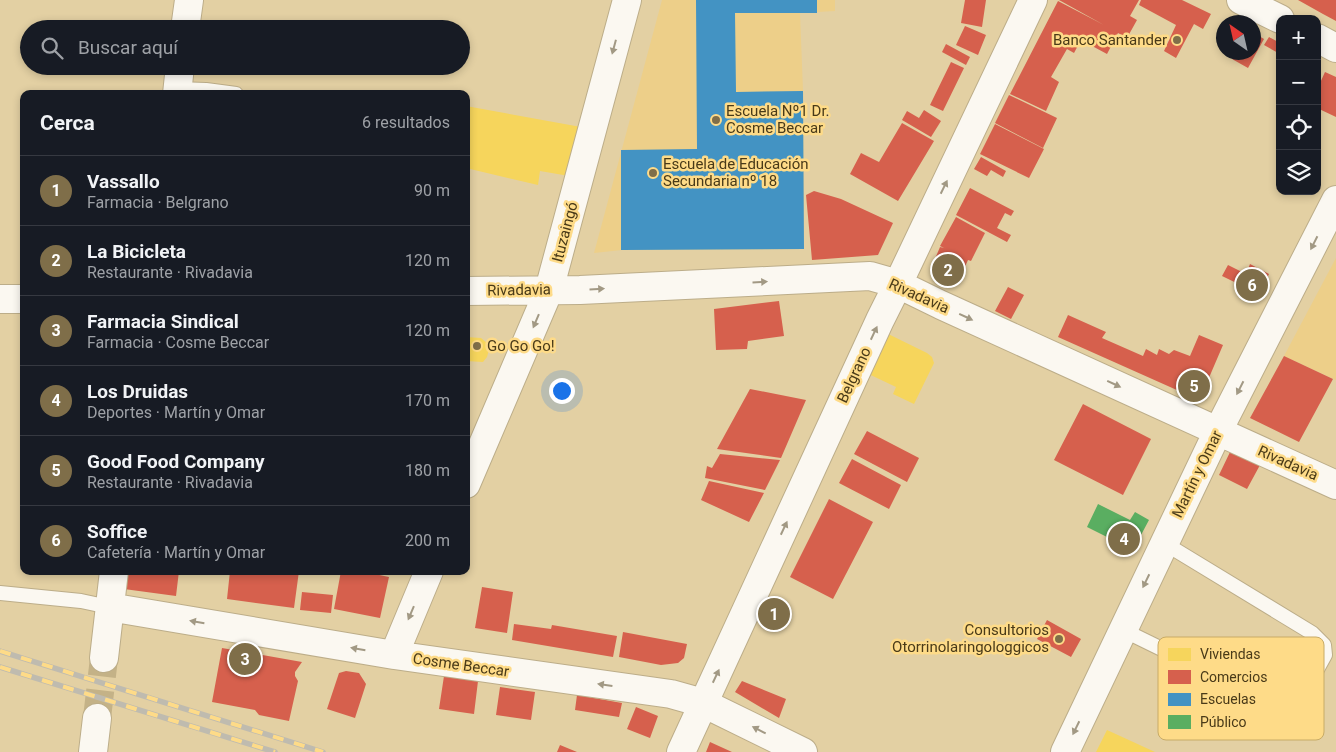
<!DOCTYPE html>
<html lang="es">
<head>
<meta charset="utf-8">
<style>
	:root { --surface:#171b24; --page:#242831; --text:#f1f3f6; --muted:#9ea1a6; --line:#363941; --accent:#7f6e49 }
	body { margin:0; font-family:Roboto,sans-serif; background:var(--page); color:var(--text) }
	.controls { position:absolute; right:15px; top:15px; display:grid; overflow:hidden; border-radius:10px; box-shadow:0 2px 8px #0003 }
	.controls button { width:45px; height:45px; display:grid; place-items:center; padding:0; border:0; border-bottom:1px solid var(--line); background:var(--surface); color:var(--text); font:25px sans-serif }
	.compass { position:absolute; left:1216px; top:15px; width:45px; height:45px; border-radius:50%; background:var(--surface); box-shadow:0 2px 8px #0003; rotate:326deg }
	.you { position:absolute; left:561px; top:390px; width:18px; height:18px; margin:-12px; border:4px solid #fff; border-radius:50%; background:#1a73e8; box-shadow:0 0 0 8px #1a73e833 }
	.badge { display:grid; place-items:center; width:32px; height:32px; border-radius:50%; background:var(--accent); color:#fff; font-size:16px; font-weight:700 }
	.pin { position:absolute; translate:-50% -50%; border:2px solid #fff; box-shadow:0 1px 5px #0006 }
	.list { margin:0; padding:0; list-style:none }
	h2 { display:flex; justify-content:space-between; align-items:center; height:65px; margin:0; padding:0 20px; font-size:21px }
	h2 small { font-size:16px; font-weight:400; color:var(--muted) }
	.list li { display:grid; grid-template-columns:32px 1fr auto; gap:15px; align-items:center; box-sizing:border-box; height:70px; padding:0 20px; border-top:1px solid var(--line) }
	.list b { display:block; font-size:19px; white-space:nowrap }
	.list p { margin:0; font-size:16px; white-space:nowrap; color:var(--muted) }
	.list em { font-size:16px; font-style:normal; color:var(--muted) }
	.icon { flex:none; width:28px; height:28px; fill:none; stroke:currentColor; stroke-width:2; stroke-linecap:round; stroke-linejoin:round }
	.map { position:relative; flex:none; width:1336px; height:752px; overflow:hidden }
	.search { position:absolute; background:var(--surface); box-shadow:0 2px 8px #0003; left:20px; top:20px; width:450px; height:55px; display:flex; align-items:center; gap:12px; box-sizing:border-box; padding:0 18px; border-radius:28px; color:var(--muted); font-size:19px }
	.panel { position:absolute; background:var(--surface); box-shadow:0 2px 8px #0003; left:20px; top:90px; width:450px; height:485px; border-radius:10px }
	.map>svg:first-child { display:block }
	.built { fill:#edcf89 }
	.homes { fill:#f6d55c }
	.shops { fill:#d6604d }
	.schools { fill:#4393c3 }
	.public { fill:#5aae61 }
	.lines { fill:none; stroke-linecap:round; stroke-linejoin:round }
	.minor-tunnel { stroke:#c4b287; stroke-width:28; stroke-dasharray:28 14; stroke-linecap:butt }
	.service-casing { stroke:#bcad89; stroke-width:16 }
	.minor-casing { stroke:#bcad89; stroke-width:30 }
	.service { stroke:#fbf8f1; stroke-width:14 }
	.minor { stroke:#fbf8f1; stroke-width:28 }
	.rail-casing { stroke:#bfbbaf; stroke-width:5.5 }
	.rail { stroke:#fedb88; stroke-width:4; stroke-dasharray:11; stroke-linecap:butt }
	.oneway { fill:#a29984 }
	.poi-dot { fill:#7f6e49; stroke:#fedb88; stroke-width:2 }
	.labels { text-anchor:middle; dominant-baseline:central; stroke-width:5; stroke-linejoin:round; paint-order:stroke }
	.poi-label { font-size:15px; fill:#493a18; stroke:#fedb88; text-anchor:start }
	.street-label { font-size:15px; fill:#493a18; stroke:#fedb88 }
	.key { fill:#fedb88; stroke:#c8ab66; stroke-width:1 }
	.key-label { font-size:14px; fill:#493a18 }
</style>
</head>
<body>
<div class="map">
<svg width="1336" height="752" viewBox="0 0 1336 752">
	<rect width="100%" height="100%" fill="#e3d0a3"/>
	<path class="built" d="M662,0h173v11l-35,2 3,78 1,158 -182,1 -28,3z
		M1336,258v122l-52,-24z"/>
	<path class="homes" d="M466,106l115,21 -12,49 -29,-5 -2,14 -72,-17z
		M878,329l49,24 5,4 2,6 -20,41 -21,-10 3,-7 -38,-18z
		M466,337l15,1 6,5 2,7 -2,7 -4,5 -17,-1z
		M1107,730l48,22h-59z"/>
	<path class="shops" d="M965,0h21l-4,27 -21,-4z
		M1059,0h80l-9,16 7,4 -10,18 -9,-5 -11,21 -26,-14 -7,13 -7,-4 -16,28 8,5 -13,29 -36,-17 48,-93 46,24z
		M1141,0h41l29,14 -8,15 -9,-5 -18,34 -12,-7 12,-26 -37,-20z
		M1298,0h38v21l-13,-7z
		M965,26l21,9 -8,20 -22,-10z
		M1254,33l10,6 -16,29 -16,-9 4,-7h18z
		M1269,37l11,6v11l-16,-9z
		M946,44l24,13 -4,8 -24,-13z
		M951,62l13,6 -21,43 -13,-6z
		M1325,72l11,5v40l-19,-9v-27l3,2z
		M1009,95l48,23 -14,30 -48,-25z
		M924,110l17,11 -10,16 -29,-17 5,-9 12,7z
		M902,123l32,18 -36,60 -48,-27 11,-21 18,9z
		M995,124l49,25 -15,29 -49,-24z
		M981,157l25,14 -3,6 -12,-7 -4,6 -13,-7z
		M970,188l44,23 -3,5 -6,-3 -8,15 14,7 -4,7 -51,-27z
		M814,191l27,8 52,24 -15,32 -66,5 -6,-65z
		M956,217l29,16 -14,28 -3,-1 -12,26 -17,-8 -4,-4 -3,-8 8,-19 4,1 -4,-2z
		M1250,264l19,10 -10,20 -37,-18 6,-11 18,9z
		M1008,287l16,8 -13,24 -16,-8z
		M779,301l5,35 -36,5 -1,8 -31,1 -2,-41z
		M1068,315l38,17 -4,6 41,18 3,-7 11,6 2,-6 10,5 5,-4 16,6 9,-21 24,10 -18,42 -5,5 -12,3 -130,-58z
		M1284,356l49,23 -34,63 -49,-24z
		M750,389l56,11 -25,58 -64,-9z
		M1083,404l68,35 -28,56 -69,-35z
		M867,431l52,27 -12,24 -53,-28z
		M1231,450l29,15 -13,24 -28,-14z
		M720,454l60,6 -15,30 -60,-12 2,-12 5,2z
		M852,459l49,26 -12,24 -50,-26z
		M709,481l55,12 -15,29 -48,-22z
		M829,499l44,23 -40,77 -43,-22z
		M127,571h52l-3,25 -52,-7z
		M230,571h69l-5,37 -67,-9z
		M341,571h19l29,6 -9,41 -46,-9z
		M482,587l31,5 -6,41 -32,-5z
		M302,592l31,3 -2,18 -31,-3z
		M1047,620l34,19 -10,18 -34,-18z
		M514,624l37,5 1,-4 65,11 -4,21 -101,-17z
		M623,632l64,12 -3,14 -6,5 -17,2 -42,-8z
		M222,648l80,14 -7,10v4l3,5 -9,40 -30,-6 -4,-5 -43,-8z
		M346,671l13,2 7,11 -11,34 -28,-9 12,-36z
		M444,676l34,5 -4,33 -35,-5z
		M742,681l44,18 -7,19 -44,-26z
		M500,687l35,5 -4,28 -35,-5z
		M577,695l45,8 -3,14 -44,-7z
		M636,707l22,9 -8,22 -23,-9z
		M710,742l22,10h-26z
		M560,745l17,7h-20z"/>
	<path class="schools" d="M696,0h121v13h-82l1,79 67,-1 1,158 -183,1v-100l76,-1z"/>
	<path class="public" d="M1098,504l32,16 5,-8 14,8 -16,30 -46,-23z"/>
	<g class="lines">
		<path class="minor-tunnel" d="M97,718l7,-60"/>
		<defs>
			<path id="service" d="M177,89l29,1 30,4
				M0,593l81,8 28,6
				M1123,630l155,76 10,4 9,-4 28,-51 -1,-10 -12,-12 -148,-90"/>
			<path id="minor" d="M1241,0l39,19
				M185,29l4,-29
				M1317,38l19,10
				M177,94l3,-28
				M466,291l114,-1 290,-14 28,8 43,21 395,180
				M0,299h24
				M466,484l83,-194 78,-290
				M109,607l285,48 277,39 32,9 100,49
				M394,655l35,-84
				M104,658l10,-87
				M93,752l4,-34
				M681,752l199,-432 18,-36 135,-284
				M1065,752l153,-321 118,-231"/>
		</defs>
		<use href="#service" class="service-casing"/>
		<use href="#minor" class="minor-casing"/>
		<use href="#service" class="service"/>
		<use href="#minor" class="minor"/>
		<defs>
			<path id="rail" d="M0,651l323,101
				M0,667l275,85"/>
		</defs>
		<use href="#rail" class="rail-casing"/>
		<use href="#rail" class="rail"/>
	</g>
	<defs><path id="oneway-solid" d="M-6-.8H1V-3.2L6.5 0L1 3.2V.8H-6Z" transform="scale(1.25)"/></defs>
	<g class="oneway">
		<use href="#oneway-solid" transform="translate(614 47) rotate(105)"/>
		<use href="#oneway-solid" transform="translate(944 187) rotate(-64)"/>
		<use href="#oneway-solid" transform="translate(1314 243) rotate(117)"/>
		<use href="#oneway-solid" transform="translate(760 282) rotate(-3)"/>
		<use href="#oneway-solid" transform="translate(597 289) rotate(-3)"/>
		<use href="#oneway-solid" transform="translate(966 317) rotate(25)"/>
		<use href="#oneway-solid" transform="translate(536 321) rotate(113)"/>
		<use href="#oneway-solid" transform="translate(874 333) rotate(-65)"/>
		<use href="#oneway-solid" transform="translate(1114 384) rotate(25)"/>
		<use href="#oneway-solid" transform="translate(1240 388) rotate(117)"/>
		<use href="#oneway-solid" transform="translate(784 528) rotate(-65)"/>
		<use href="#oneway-solid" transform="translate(1146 581) rotate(116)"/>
		<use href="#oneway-solid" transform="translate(411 613) rotate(113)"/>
		<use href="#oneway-solid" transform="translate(197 622) rotate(-170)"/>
		<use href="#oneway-solid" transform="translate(358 649) rotate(-170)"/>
		<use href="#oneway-solid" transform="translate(716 676) rotate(-65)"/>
		<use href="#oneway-solid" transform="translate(605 685) rotate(-172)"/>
		<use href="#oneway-solid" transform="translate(1076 728) rotate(116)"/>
		<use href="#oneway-solid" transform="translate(759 730) rotate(-153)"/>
	</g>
	<g class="poi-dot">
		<circle cx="1177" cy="40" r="5"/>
		<circle cx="716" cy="120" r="5"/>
		<circle cx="653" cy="173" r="5"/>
		<circle cx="477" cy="346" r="5"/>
		<circle cx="1059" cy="639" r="5"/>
	</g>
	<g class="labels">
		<g class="poi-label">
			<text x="1167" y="40" text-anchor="end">Banco Santander</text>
			<text x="726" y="111">Escuela Nº1 Dr.<tspan x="726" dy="17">Cosme Beccar</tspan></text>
			<text x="663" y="164">Escuela de Educación<tspan x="663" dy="17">Secundaria nº 18</tspan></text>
			<text x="487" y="346">Go Go Go!</text>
			<text x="1049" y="630" text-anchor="end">Consultorios<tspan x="1049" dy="17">Otorrinolaringologgicos</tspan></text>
		</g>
		<g class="street-label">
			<text transform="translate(565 232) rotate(-75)">Ituzaingó</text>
			<text transform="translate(519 290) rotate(-1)">Rivadavia</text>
			<text transform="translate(919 296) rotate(24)">Rivadavia</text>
			<text transform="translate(854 375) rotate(-65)">Belgrano</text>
			<text transform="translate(1288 463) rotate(24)">Rivadavia</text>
			<text transform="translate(1197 474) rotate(-64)">Martín y Omar</text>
			<text transform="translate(461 665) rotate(8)">Cosme Beccar</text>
		</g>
	</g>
	<rect x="1158" y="637" width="166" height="103" rx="8" class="key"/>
	<rect x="1168" y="648" width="23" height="13" fill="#f6d55c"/>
	<rect x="1168" y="670" width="23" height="14" fill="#d6604d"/>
	<rect x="1168" y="693" width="23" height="13" fill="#4393c3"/>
	<rect x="1168" y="715" width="23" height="14" fill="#5aae61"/>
	<g class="key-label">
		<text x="1200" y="659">Viviendas</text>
		<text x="1200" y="682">Comercios</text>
		<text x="1200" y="704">Escuelas</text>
		<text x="1200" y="727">Público</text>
	</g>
</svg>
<div class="controls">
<button>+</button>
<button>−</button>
<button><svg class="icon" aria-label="locate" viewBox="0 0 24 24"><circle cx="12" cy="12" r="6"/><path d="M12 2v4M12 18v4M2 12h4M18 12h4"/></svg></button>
<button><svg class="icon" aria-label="layers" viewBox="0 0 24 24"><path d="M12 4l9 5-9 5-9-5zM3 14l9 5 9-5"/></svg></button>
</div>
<svg class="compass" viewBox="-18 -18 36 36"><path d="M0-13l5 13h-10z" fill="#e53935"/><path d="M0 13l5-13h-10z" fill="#9ea1a6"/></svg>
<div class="you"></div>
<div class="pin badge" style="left:774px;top:614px">1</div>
<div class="pin badge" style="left:948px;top:270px">2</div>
<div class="pin badge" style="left:245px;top:659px">3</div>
<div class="pin badge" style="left:1124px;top:539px">4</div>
<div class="pin badge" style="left:1194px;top:386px">5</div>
<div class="pin badge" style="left:1252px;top:285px">6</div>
<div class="search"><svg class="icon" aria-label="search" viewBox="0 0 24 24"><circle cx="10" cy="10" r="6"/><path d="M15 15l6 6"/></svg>Buscar aquí</div>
<section class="panel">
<h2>Cerca<small>6 resultados</small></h2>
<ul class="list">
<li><span class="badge">1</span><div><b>Vassallo</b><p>Farmacia · Belgrano</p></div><em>90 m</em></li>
<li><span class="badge">2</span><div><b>La Bicicleta</b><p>Restaurante · Rivadavia</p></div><em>120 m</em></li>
<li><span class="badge">3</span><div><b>Farmacia Sindical</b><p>Farmacia · Cosme Beccar</p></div><em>120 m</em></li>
<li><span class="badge">4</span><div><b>Los Druidas</b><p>Deportes · Martín y Omar</p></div><em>170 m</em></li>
<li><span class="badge">5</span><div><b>Good Food Company</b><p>Restaurante · Rivadavia</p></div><em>180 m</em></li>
<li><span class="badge">6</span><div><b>Soffice</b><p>Cafetería · Martín y Omar</p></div><em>200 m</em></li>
</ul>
</section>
</div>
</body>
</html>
